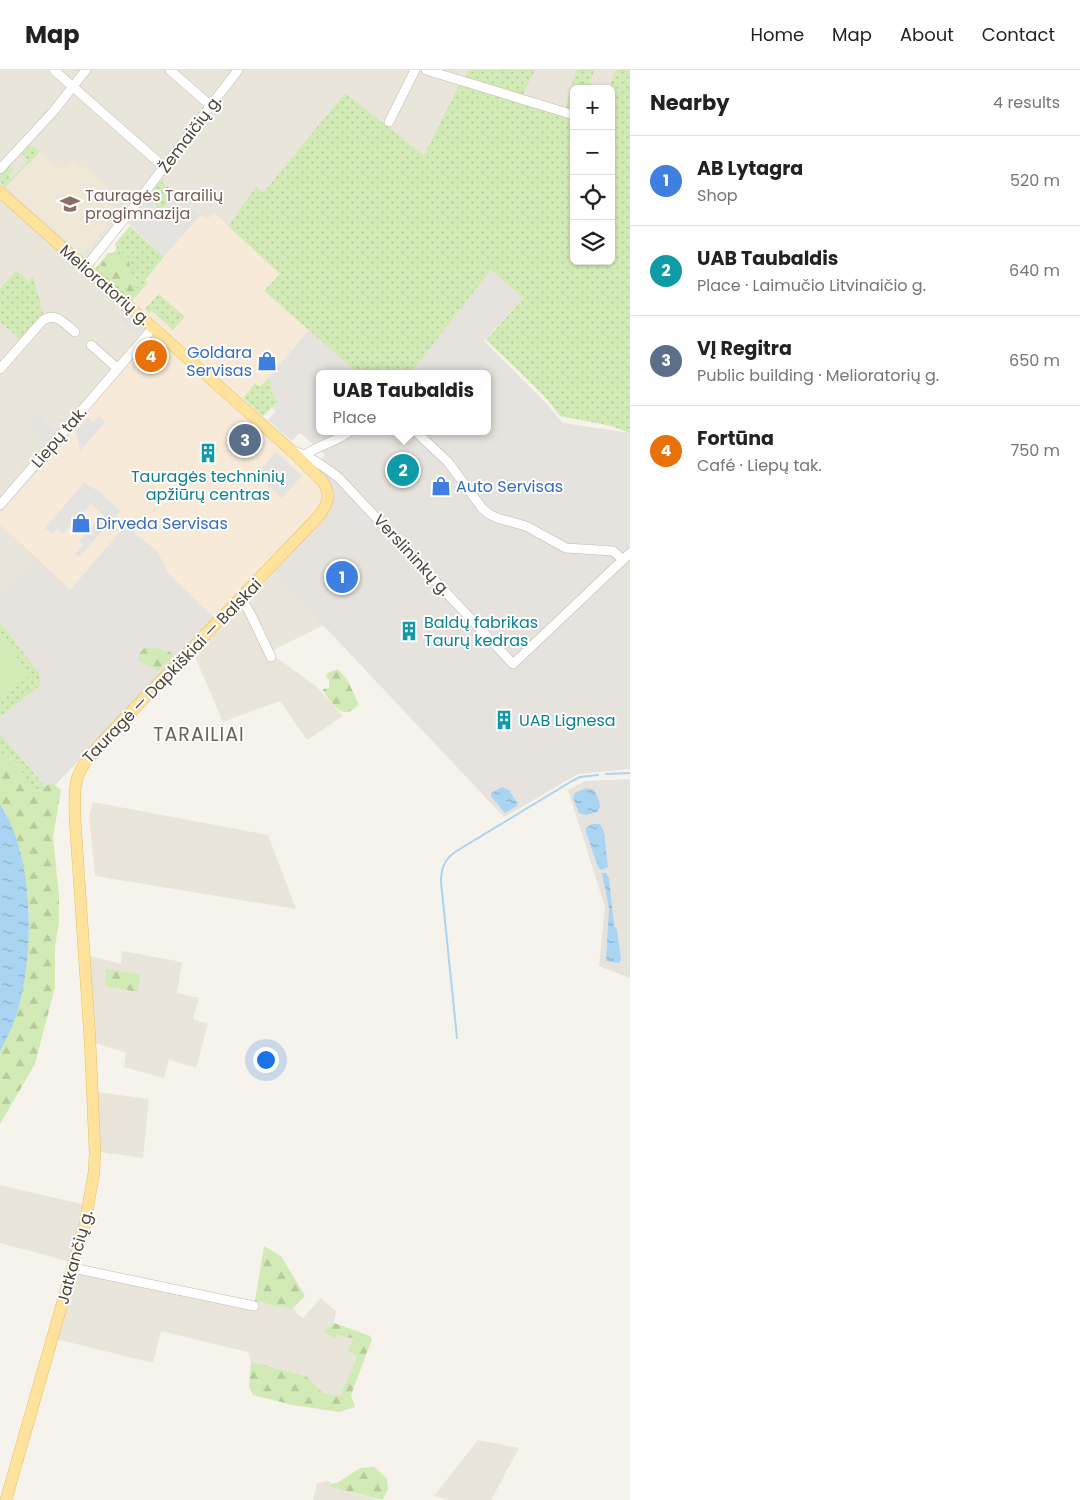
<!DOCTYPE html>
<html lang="en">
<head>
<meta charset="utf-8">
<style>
	:root { --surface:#fff; --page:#f2f2f2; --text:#222; --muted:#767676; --line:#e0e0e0; --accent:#fc3f1d }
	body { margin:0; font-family:Poppins,sans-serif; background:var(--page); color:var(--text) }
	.controls { position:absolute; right:15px; top:15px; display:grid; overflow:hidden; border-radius:8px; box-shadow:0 1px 4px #0004 }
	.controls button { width:45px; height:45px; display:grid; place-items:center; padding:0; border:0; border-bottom:1px solid var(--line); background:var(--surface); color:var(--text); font:25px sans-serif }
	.you { position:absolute; left:265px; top:989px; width:18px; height:18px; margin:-12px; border:4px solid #fff; border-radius:50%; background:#1a73e8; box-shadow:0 0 0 8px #1a73e833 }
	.badge { display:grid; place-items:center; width:32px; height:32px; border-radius:50%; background:var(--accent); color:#fff; font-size:16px; font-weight:700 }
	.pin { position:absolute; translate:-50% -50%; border:2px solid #fff; box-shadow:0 1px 5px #0006 }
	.popup { position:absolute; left:316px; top:300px; width:175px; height:65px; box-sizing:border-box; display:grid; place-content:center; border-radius:8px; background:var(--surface); filter:drop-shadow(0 1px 4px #0005); font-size:16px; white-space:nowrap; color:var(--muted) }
	.popup b { font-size:19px; color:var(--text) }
	.popup::after { content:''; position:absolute; left:50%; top:100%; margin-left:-10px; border:10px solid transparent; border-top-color:var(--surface) }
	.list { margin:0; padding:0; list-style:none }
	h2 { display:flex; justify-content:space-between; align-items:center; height:65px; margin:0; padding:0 20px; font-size:21px }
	h2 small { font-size:16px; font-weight:400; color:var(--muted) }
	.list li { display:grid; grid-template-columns:32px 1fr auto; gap:15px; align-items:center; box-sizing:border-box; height:90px; padding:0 20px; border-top:1px solid var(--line) }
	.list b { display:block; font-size:19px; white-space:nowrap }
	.list p { margin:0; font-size:16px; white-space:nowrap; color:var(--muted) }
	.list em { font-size:16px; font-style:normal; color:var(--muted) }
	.icon { flex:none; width:28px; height:28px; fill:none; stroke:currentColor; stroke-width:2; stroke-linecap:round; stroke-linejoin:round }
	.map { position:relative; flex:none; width:630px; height:1430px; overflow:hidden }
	header { display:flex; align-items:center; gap:30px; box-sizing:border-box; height:70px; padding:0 25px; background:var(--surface); border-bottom:1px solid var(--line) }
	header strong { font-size:24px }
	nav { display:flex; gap:28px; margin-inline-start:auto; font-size:18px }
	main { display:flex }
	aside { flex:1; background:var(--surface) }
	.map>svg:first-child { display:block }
	.residential { fill:#eae5da }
	.commercial { fill:#f7ead8 }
	.industrial { fill:#e6e2dd }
	.education { fill:#efe8d6 }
	.grass { fill:url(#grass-dots) }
	.forest { fill:url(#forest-firs) }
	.garden { fill:#d2eab5 }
	.parking { fill:#e5e3e0 }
	.water { fill:url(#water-ripples) }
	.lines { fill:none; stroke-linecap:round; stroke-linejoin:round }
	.stream { stroke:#a9d4f2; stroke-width:2 }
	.minor-casing { stroke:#c2bbae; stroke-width:10 }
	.major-casing { stroke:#e6c16a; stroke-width:12 }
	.minor { stroke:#fff; stroke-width:9 }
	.major { stroke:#ffe39c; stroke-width:11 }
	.labels { text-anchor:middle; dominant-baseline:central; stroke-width:4; stroke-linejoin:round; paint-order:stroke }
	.street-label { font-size:16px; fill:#4b4439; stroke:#fff }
	.education-label { font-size:16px; fill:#785e54; stroke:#fff; text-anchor:start }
	.shop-label { font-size:16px; fill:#366cbe; stroke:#fff; text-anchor:start }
	.culture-label { font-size:16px; fill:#0d838f; stroke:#fff; text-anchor:start }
	.quarter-label { font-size:19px; letter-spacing:1px; fill:#6e6250; stroke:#fff }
</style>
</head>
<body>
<header>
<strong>Map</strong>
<nav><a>Home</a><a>Map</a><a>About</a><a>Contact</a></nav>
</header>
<main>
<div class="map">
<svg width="630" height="1430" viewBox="0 0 630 1430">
	<defs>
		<pattern id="grass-dots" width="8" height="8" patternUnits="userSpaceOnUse" patternTransform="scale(1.25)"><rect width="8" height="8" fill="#d2eab5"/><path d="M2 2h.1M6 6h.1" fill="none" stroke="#b6ca9c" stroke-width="1.8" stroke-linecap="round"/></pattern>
		<pattern id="forest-firs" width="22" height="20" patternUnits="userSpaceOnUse" patternTransform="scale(1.25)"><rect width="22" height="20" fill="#d2eab5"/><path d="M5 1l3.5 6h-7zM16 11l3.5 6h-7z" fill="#b6ca9c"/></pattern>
		<pattern id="water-ripples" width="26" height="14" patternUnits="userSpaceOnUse" patternTransform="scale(1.25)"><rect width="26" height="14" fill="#a9d4f2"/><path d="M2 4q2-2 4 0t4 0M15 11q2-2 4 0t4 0" fill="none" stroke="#8caec5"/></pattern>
	</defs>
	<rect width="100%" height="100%" fill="#f6f3ec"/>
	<path class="residential" d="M0,0h469l-9,13 -36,72 -79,-61 -82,99 -7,-5 -28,38 -14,-13 -7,7 -50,-43 -72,91 68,60 -78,102 -75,84z
		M535,0h41l-12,42 -43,-13z
		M594,0h21l-6,19h-20z
		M0,453l37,35 -37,38z
		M273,502l51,53 -53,26 2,4 44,32 26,29 -36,24 -27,-39 -57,21 -30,-70z
		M93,732l175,33 28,74 -201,-33 -6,-60z
		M122,881l60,11 -5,31 22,5 -6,21 15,5 -12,44 -27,-8 -5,18 -40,-11 2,-14 -31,-10 -5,-87 31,8z
		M97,1022l52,7 -6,59 -43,-6z
		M0,1115l86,20 -15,57 -71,-19z
		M73,1198l181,38 1,-5 42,9 -2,2 8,6 18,-20 15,13 -2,12 36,13 -13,21 -17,39 -17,-3 -17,-17 -55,-14 -3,-10 -87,-21 -8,32 -101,-25z
		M478,1370l41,8 -28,52h-42l-15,-4z
		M329,1411l2,3v3l48,13h-66l4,-17z"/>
	<path class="commercial" d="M214,143l66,61 -16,17 45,39 -49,57 -5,-4 -12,15 -111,-97 16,-17 -3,-4 56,-65 6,5z
		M150,261l139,123 28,28 4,7 2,11 -4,9 -103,111 -48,-47 -10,-21 -31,-27 -57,65 -70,-67v-9l75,-84 -5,-7z"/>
	<path class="industrial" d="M491,200l32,28 -39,43 61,61 18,21 67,10v336l-52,5 -74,43 -231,-245 58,-66 3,-11 -2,-6 -17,-22 10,-12 -53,-47 6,-7 -7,-10v-10l-3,-3 41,-48 50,44h-40v57h168v-57h-77z
		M126,455l32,27 10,21 48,47 -161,165 -4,-3 -5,5 -46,-53v-17l41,-32 -2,-12 -39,-51v-26l37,-38 33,32z
		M630,709v199l-31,-12 6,-59 -37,-117 17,-9z"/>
	<path class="education" d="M41,81l22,19 11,-11 47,40 -14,17 -2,12 -20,25 -5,-1 -75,-65z"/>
	<path class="grass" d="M469,0h66l-14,29 43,13 12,-42h18l-5,19h-15v172h37v-172h-2l6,-19h15v363l-19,-7 -51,-10 -14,-18 -26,-26 -34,-32 37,-42 -32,-28 -81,104h-51l-95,-83 16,-17 -52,-48 28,-39 7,6 82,-100 79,62 36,-72z
		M30,75l11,6 -36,36 -5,-5v-6l10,-10 4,3 -6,7 3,3 17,-18 -6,-7z
		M160,110l16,14 -15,16 -14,-12z
		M130,156l34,31 -19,23 3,3 -16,18 -37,-32 13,-16h5l4,-5 -2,-4z
		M16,200l12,11 5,-5 11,41 -22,24 -22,-19v-33z
		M159,224l26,23 -12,13 -21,-19 -3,2 -4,-4z
		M268,308l3,3v10l7,11 -15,14 -20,-18 12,-15 5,4z
		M0,552l39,51 2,12 -41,32z
		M0,664l46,53c-19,11 -17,-4 -25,-16 -5,-8 -14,-14 -21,-20z"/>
	<path class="forest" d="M121,181l7,6 8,37 -4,4 -34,-29 11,-15 6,1z
		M147,577l21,4 6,4 -16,16 -19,-10c-2,-6 3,-12 8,-14z
		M338,599l10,12 11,24c-3,2 -7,6 -11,7 -10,2 -21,-15 -25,-22v-1l6,-1v-8l-3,-3 1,-4z
		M0,681c7,6 15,12 21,20 10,14 9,30 30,11l10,8 -8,47 6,59v26l-4,24v41l-20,77 -35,60v-72l17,-38 9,-48 3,-31v-24l-7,-46 -16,-52 -6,-9z
		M106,899l34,5 -2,18 -33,-6z
		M264,1176l17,10 24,40 -13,13 -37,-8z
		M334,1253l36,13 2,3 -21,56 4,12 -16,5 -46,-7 -40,-10 -4,-8 2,-25 55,14 17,17 17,3 17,-39 -10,-7 8,-11 -17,-4 -4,4 -10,-8z
		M374,1397l13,11 1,11 -5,11 -53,-13 1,-3 6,-1 23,-15z"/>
	<path class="garden" d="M0,563l30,43 -30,24z"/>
	<path class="parking" d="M143,124l18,16 15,-16 25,21 -37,42 -40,-38z
		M131,238l20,18 -11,12 -20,-17z
		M276,341l24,21 -8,9 -24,-21z
		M37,345l20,18 -9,10 -20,-18z
		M99,346l6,6 -25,29 -4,-20 12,-14 5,5z
		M276,382l26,24 -20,22 -26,-23z
		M84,413l16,9 20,19 -40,45 -2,1 -3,-3 8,-9 -4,-4 24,-26 -12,-11 -28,30 -6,-6 -5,6 -7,-6z
		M361,438l18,17 -15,14 -17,-17z"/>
	<path class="water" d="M502,717l7,3 9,14 -3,3 -10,6 -14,-17v-3z
		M586,718l8,2 5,10 1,7 -3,5 -11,3 -7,-2 -6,-15 2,-5z
		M0,734c35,54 35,149 17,209 -4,14 -11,26 -17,39z
		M592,754h8l4,8 4,35 -7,3 -3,-3 -12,-35v-4z
		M602,803h4l3,5 5,48 3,4 4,30 -2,3 -13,-2 3,-53z"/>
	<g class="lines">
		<path class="stream" d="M606,704l24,-1
			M457,968l-16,-156c0,-13 3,-22 14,-30l117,-71 8,-4 18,-2"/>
		<defs>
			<path id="minor" d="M54,0l110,97
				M170,0l41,36
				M426,0l148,45
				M389,52l26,-52
				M0,99l52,-56 34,-43
				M85,198l44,-55 109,-143
				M91,275l27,24
				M0,299l43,-49c13,-8 22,4 32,12
				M415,361l33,31 34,46 7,6 8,4 29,8 40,22 47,3 10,9
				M294,381c17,6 31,16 45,27l174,186 117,-111
				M305,385c14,-10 31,-13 45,-24
				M0,435l153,-177
				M241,528l9,15 21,44
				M73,1198l181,38"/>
			<path id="major" d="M0,122l292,259 31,31c9,14 4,24 -6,36l-213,222c-29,33 -30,35 -29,79l15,221 5,113 -1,19 -9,52 -79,276"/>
		</defs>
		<use href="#minor" class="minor-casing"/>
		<use href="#major" class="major-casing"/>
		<use href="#minor" class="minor"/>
		<use href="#major" class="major"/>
	</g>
	<defs>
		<symbol id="school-bare" viewBox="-9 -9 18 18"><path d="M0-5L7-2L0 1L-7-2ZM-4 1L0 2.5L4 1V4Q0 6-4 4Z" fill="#8d6e63" stroke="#fff" stroke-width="2.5" paint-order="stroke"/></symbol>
		<symbol id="shop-bare" viewBox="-9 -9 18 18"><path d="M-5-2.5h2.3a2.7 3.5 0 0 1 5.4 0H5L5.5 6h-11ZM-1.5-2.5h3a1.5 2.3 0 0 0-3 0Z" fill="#3f7fe0" stroke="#fff" stroke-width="2.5" paint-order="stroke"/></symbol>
		<symbol id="building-bare" viewBox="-9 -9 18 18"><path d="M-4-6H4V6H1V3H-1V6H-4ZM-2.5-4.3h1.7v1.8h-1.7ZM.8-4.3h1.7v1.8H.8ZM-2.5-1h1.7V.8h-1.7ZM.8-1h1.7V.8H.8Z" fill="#0f9aa8" stroke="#fff" stroke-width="2.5" paint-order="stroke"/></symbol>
	</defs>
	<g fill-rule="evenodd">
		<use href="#school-bare" x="56" y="120" width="28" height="28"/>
		<use href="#shop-bare" x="253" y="277" width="28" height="28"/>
		<use href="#building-bare" x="194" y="369" width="28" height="28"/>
		<use href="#shop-bare" x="427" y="402" width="28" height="28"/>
		<use href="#shop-bare" x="67" y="439" width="28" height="28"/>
		<use href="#building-bare" x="395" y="547" width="28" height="28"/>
		<use href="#building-bare" x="490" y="636" width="28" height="28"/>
	</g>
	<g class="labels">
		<g class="street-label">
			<text transform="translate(190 64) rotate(-53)">Žemaičių g.</text>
			<text transform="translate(105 215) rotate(41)">Melioratorių g.</text>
			<text transform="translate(59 367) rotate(-49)">Liepų tak.</text>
			<text transform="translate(412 485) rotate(47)">Verslininkų g.</text>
			<text transform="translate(172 601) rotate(-46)">Tauragė — Dapkiškiai — Balskai</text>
			<text transform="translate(75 1187) rotate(-75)">Jatkančių g.</text>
		</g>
		<g class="education-label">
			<text x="85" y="125">Tauragės Tarailių<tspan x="85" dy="18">progimnazija</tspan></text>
		</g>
		<g class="shop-label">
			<text x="252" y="282" text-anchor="end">Goldara<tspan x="252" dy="18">Servisas</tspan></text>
			<text x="456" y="416">Auto Servisas</text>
			<text x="96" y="453">Dirveda Servisas</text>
		</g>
		<g class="culture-label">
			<text x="208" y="406" text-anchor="middle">Tauragės techninių<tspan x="208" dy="18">apžiūrų centras</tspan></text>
			<text x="424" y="552">Baldų fabrikas<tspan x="424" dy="18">Taurų kedras</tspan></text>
			<text x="519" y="650">UAB Lignesa</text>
		</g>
		<g class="quarter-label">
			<text x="199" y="664">TARAILIAI</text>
		</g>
	</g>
</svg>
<div class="controls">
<button>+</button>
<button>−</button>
<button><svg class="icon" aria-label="locate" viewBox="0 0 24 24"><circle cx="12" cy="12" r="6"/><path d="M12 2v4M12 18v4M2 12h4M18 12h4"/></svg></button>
<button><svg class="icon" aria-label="layers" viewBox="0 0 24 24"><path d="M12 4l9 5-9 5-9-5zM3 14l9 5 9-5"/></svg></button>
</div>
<div class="you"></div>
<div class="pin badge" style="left:342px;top:507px;background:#3f7fe0">1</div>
<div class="pin badge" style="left:403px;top:400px;background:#0f9aa8">2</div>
<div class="popup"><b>UAB Taubaldis</b>Place</div>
<div class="pin badge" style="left:245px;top:370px;background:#5c6f8a">3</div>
<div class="pin badge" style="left:151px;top:286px;background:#e8710a">4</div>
</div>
<aside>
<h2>Nearby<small>4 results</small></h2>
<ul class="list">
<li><span class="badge" style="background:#3f7fe0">1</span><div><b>AB Lytagra</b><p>Shop</p></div><em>520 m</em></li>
<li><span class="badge" style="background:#0f9aa8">2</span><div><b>UAB Taubaldis</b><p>Place · Laimučio Litvinaičio g.</p></div><em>640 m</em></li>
<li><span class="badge" style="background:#5c6f8a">3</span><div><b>VĮ Regitra</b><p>Public building · Melioratorių g.</p></div><em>650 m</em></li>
<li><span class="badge" style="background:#e8710a">4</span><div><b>Fortūna</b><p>Café · Liepų tak.</p></div><em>750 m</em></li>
</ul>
</aside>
</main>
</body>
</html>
